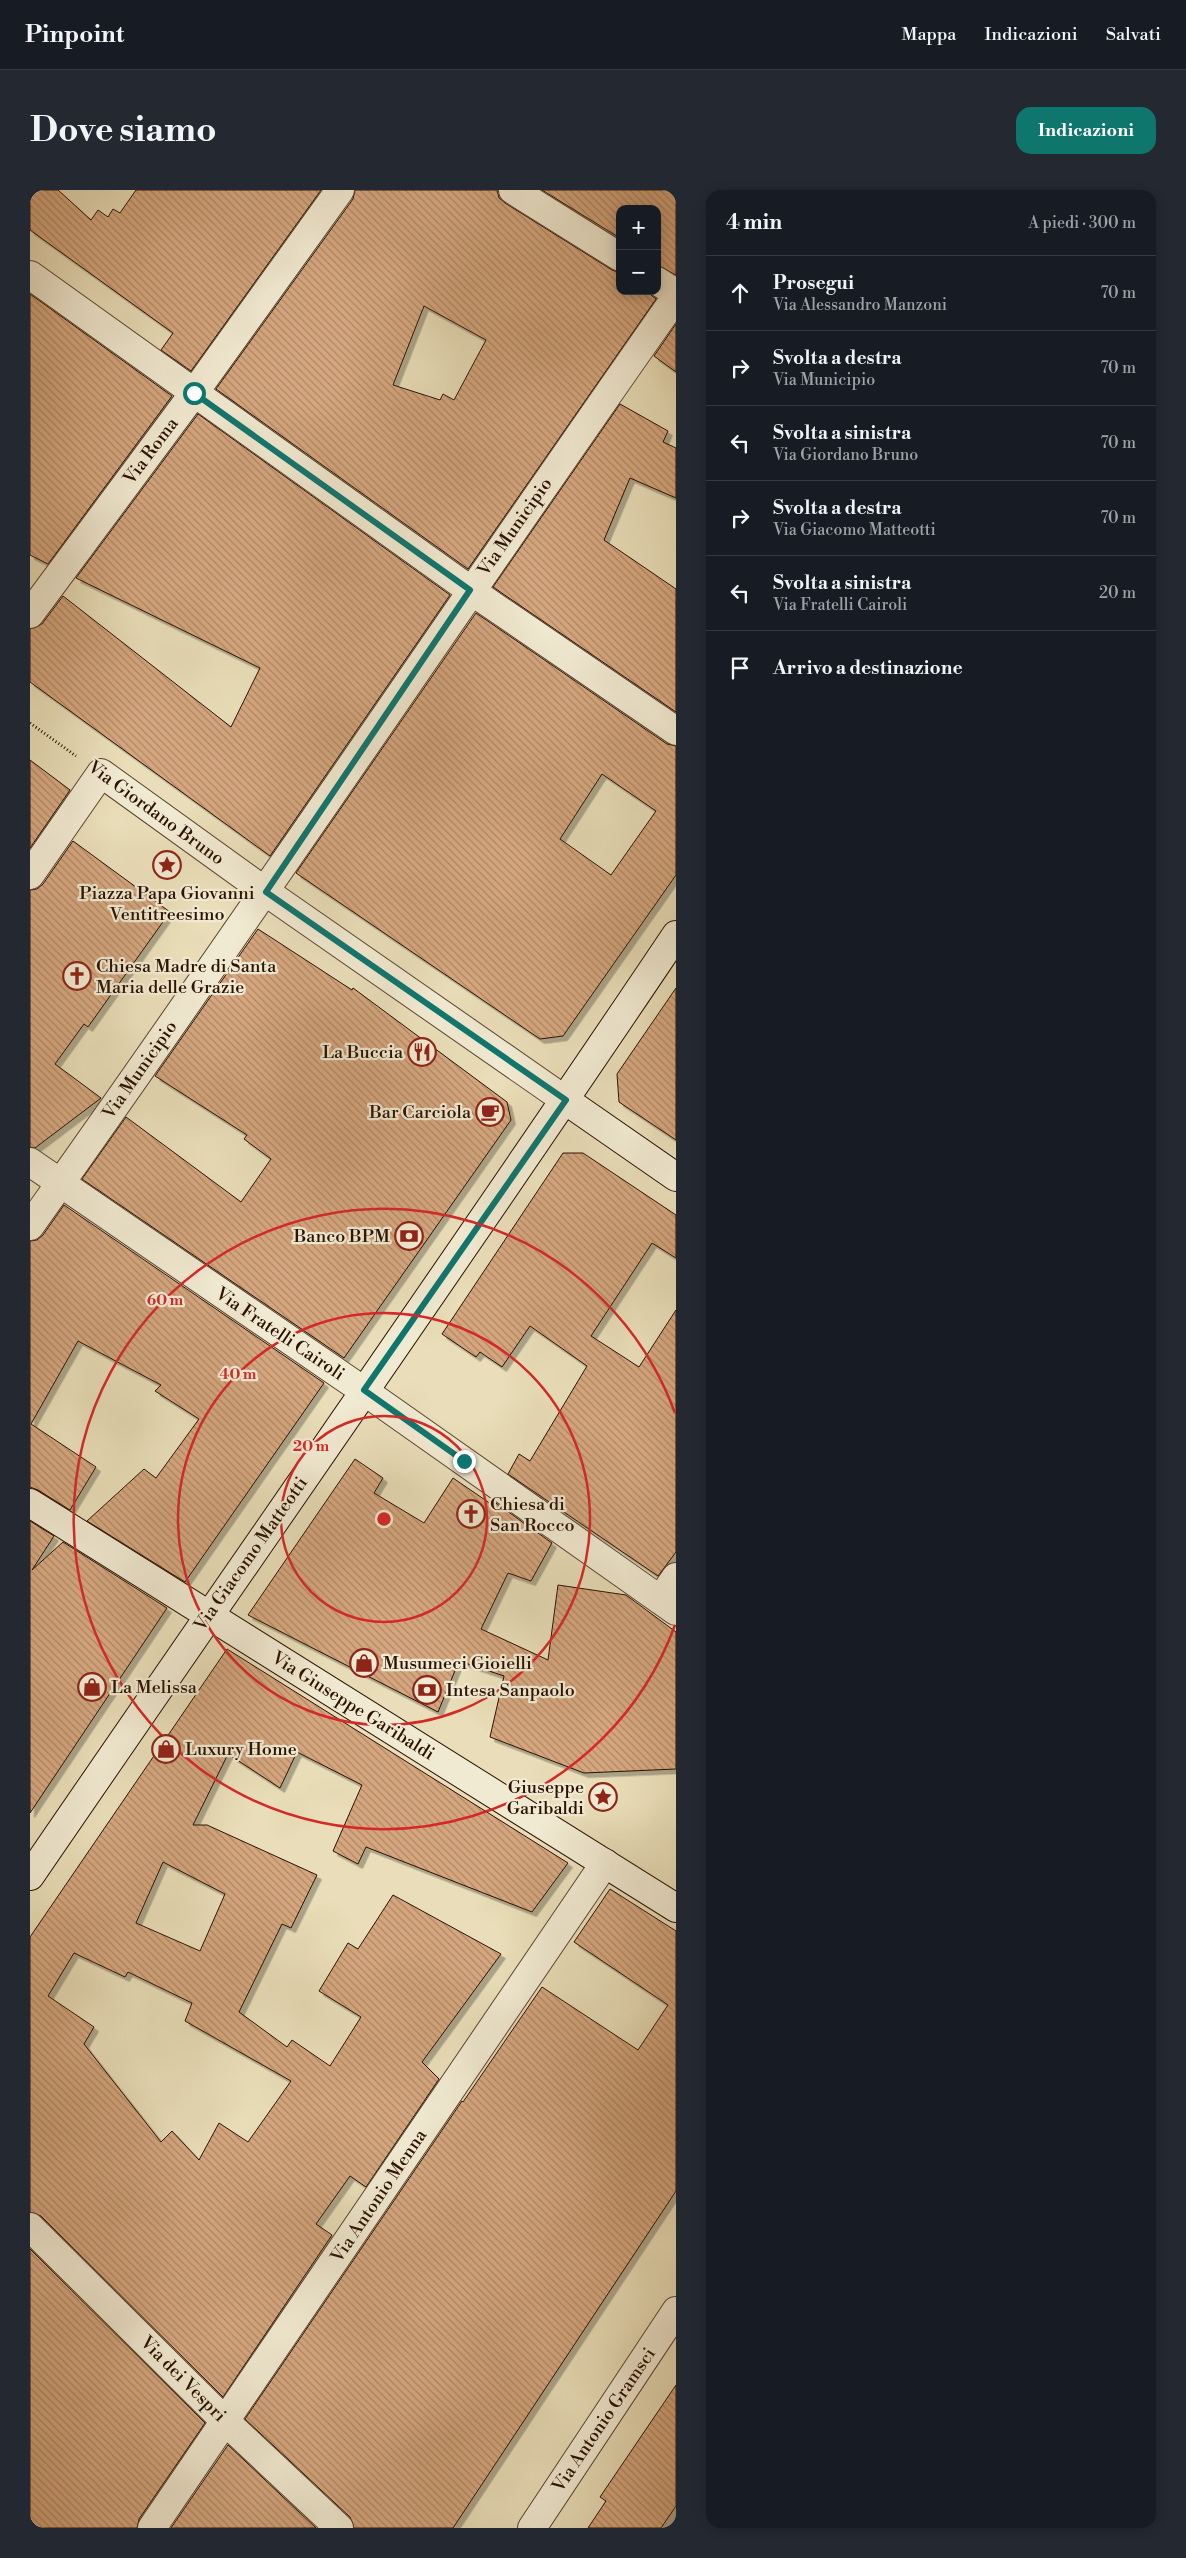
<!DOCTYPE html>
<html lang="it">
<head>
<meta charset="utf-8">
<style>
	:root { --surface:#171b24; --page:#242831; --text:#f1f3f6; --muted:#9ea1a6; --line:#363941; --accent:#0f766e }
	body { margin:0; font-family:"Libre Bodoni",serif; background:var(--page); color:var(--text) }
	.controls { position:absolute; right:15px; top:15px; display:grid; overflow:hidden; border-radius:10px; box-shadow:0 2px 12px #0003 }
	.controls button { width:45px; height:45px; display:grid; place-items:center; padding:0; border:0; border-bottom:1px solid var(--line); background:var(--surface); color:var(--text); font:25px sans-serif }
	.stop { position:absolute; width:15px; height:15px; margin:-11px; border:4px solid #0f766e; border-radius:50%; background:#fff }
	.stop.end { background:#0f766e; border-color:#fff; box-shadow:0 1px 5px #0008 }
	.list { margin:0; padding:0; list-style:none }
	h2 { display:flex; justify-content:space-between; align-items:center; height:65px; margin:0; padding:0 20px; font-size:21px }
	h2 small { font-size:16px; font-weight:400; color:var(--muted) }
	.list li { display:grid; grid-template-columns:32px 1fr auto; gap:15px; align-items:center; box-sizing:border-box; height:75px; padding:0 20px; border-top:1px solid var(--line) }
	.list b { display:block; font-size:19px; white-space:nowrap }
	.list p { margin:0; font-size:16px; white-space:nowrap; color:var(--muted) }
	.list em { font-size:16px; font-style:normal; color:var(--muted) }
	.icon { flex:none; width:28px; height:28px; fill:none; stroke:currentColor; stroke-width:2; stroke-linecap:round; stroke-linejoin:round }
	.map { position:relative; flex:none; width:646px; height:2338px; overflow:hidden; border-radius:15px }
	header { display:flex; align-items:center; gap:30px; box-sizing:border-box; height:70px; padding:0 25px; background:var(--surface); border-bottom:1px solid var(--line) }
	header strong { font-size:24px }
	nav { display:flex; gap:28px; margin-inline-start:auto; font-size:18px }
	.intro { display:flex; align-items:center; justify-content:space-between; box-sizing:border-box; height:120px; padding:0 30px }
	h1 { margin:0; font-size:35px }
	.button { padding:12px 22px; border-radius:15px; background:var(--accent); color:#fff; font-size:18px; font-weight:700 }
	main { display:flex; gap:30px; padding:0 30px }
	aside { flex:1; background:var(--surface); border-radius:15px; box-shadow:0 2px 12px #0003 }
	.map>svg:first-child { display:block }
	.building { fill:url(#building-back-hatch); stroke:#2a1102; fill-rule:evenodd; filter:url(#shadow) }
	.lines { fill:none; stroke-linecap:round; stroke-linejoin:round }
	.pedestrian-casing { stroke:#5a4430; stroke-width:30 }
	.minor-casing { stroke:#5a4430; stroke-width:30 }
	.tertiary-casing { stroke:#5a4430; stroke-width:30 }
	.secondary-casing { stroke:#2a1102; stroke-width:30 }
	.path { stroke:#2a1102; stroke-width:3; stroke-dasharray:1 2.5; stroke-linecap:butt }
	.pedestrian { stroke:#f1ead2; stroke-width:28 }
	.minor { stroke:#f1ead2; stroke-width:28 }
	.tertiary { stroke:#f1ead2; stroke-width:28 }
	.secondary { stroke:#f1ead2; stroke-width:28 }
	.route { stroke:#0f766e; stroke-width:6 }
	.ring { fill:none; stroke:#d62828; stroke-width:2.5 }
	.labels { text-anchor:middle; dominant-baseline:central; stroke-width:4.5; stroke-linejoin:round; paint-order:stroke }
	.street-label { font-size:18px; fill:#2a1102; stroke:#f1ead2 }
	.poi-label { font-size:18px; fill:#2a1102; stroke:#f1ead2; text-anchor:start }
	.centre { fill:#d62828; stroke:#f1ead2; stroke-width:2.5 }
	.ring-label { font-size:15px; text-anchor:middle; font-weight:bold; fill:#d62828; stroke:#f1ead2; stroke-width:4.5; stroke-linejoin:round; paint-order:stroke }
</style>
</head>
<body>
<header>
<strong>Pinpoint</strong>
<nav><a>Mappa</a><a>Indicazioni</a><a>Salvati</a></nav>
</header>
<div class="intro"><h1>Dove siamo</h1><a class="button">Indicazioni</a></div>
<main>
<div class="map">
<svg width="646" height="2338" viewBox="0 0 646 2338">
	<defs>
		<pattern id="building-back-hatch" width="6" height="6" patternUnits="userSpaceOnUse" patternTransform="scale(1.25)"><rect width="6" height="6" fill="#d6a77f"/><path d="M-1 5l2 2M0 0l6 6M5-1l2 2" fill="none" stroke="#ae8766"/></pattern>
		<filter id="shadow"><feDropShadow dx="4.5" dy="4.5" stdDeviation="0" flood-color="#0004"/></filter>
	</defs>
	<rect width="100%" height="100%" fill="#e9deb9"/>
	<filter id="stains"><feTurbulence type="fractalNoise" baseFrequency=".004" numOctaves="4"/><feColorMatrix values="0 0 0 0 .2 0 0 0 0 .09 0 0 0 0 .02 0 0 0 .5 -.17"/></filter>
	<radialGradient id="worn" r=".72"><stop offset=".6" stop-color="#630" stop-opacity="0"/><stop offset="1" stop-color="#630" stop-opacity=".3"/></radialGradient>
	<path class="building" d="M0,0h28l33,30 7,-10 10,7 5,-8 7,4 16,-23h185l-130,181 -30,-21 12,-17 -143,-103z
		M325,0h142l2,8 6,5 107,67 8,3v18h26l10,8 -188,270 -252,-180 137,-190zM394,116l62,34 -32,60 -11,-6 -3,6 -47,-15z
		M512,0h134v85l-19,-10v-56h-37v29z
		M0,104l142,102 -124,168 -18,-9z
		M646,134v48l-22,-16z
		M590,214l48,27 -5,11 13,6v50l-46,-20 -26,62 72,49v123l-183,-125z
		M168,224l252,181 -180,261 -240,-174v-53l12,-5 21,-28 168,131 29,-59 -184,-90z
		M446,423l191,131 9,2v129l-113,161 -23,3 -244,-166zM572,584l54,37 -45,64 -51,-36z
		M0,570l40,30 -40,58z
		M43,651l97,71 -82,115 -4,-3 -29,40 46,34 -66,50 -5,-1v-257l7,-1 6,-5z
		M228,739l94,61 1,-2 154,114 4,18 -167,238 -262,-179 44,-62 115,85 30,-43 -27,-20 3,-4 -92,-59z
		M646,798v152l-57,-38 -2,-28z
		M533,963h20l93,62v43l-24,-15 -61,93 48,31 37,-57v242l-18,24 -150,-102 11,-20 11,7 57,-95 -57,-40 -28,41 -22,-15 -4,5 -34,-23z
		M34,1015l260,178 -139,199 -98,-61 57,-52 12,9 43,-59 -44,-28 6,-6 -83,-44 -47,83 65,43 -26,43 -32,-20 -8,-3v-246l7,-1 6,-5z
		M325,1269l28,19 -9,15 50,30 29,-45 38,26 2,-3 59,42 -21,38 -23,-8 -27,56 67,31 10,-75 68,10 50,37v137l-92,4 -94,-36 14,-61 -45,-15 -21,51 -190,-97z
		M0,1331l24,15 -22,34 31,-28 104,66 -137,205z
		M197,1459l341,214 -36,49 -166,-65 -8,17 -25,-13 29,-66 -65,-33 -17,36 -52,-34 -35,71h14l110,50 -26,53 -9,-4 -43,88 48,35 5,-7 38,26 31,-49 -42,-26 29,-48 10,6 35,-54 108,59 -79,108 17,17 -73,108 -16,-11 -34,48 16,11 -109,162 -182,-181 -11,-4v-275zM133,1672l62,32 -25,57 -64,-28zM44,1763l51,24 3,-5 64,31 -7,18 106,60 -43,61 -29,-19 -20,37 -27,-29 -11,11 -77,-98 10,-17 -46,-31z
		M580,1699l66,42v260l-223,337h-99l-4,-11 -105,-98 217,-318 1,1 79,-115 96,63 30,-45 -94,-63z
		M0,2059l175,174 -66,96 -2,9h-107z
		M646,2195v121l-15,22h-73l18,-27 -6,-4z
		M198,2255l88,83h-145z"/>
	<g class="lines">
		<defs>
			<path id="pedestrian" d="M0,685l71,-102 165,119"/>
			<path id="minor" d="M483,0l107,67
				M0,85l440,315 206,141
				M627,91l19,12
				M0,424l164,-221 146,-203
				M236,702l299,208
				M0,972l334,229 312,220
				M0,1036c219,-307 429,-620 646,-929
				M630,1410l16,-23
				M0,2037l195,194 114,107
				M122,2338l453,-665"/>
			<path id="tertiary" d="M502,2338l144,-217"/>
			<path id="secondary" d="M535,910l111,77
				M0,1313l646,405
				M0,1686c215,-314 434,-625 646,-941"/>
		</defs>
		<use href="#pedestrian" class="pedestrian-casing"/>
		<use href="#minor" class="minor-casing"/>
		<use href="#tertiary" class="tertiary-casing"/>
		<use href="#secondary" class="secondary-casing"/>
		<path class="path" d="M0,533l46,33"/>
		<use href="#pedestrian" class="pedestrian"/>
		<use href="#minor" class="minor"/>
		<use href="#tertiary" class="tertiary"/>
		<use href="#secondary" class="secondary"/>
	</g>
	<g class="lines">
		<path class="route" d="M164,203l276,197 -204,302 300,208 -202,290 100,71"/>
	</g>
	<g class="ring">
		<circle cx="354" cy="1329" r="103"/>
		<circle cx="354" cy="1329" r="206"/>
		<path d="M645 1435A310 310 0 1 1 645 1223"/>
	</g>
	<defs>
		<symbol id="sight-ring" viewBox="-11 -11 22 22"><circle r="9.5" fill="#f1ead2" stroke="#8f2418" stroke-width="1.5"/><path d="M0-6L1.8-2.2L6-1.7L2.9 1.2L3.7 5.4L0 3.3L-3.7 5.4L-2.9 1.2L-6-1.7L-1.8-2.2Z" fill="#8f2418"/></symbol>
		<symbol id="church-ring" viewBox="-11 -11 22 22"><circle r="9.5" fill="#f1ead2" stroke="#8f2418" stroke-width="1.5"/><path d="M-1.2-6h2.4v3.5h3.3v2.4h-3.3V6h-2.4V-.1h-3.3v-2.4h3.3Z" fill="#8f2418"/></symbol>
		<symbol id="restaurant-ring" viewBox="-11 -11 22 22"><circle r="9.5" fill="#f1ead2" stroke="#8f2418" stroke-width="1.5"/><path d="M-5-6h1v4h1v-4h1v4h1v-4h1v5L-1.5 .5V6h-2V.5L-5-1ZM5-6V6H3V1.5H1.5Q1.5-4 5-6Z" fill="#8f2418"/></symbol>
		<symbol id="cafe-ring" viewBox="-11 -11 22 22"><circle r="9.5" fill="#f1ead2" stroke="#8f2418" stroke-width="1.5"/><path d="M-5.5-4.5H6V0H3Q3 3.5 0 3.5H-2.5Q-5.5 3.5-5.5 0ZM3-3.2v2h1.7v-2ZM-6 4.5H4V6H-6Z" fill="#8f2418"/></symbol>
		<symbol id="bank-ring" viewBox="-11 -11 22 22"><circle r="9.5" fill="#f1ead2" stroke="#8f2418" stroke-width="1.5"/><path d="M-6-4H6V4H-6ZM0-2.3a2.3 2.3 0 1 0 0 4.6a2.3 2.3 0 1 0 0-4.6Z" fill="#8f2418"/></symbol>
		<symbol id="shop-ring" viewBox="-11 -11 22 22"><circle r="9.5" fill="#f1ead2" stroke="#8f2418" stroke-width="1.5"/><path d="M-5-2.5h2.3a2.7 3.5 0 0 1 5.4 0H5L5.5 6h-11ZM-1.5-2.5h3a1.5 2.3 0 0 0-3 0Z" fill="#8f2418"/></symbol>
	</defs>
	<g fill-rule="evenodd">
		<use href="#sight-ring" x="121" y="659" width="32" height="32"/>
		<use href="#church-ring" x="31" y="770" width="32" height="32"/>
		<use href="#restaurant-ring" x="376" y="846" width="32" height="32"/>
		<use href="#cafe-ring" x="444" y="906" width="32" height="32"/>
		<use href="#bank-ring" x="363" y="1030" width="32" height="32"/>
		<use href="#church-ring" x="425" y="1308" width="32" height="32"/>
		<use href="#shop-ring" x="318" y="1457" width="32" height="32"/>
		<use href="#shop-ring" x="46" y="1481" width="32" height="32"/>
		<use href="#bank-ring" x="381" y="1484" width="32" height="32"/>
		<use href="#shop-ring" x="120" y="1543" width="32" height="32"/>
		<use href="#sight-ring" x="557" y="1591" width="32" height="32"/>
	</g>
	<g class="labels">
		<g class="street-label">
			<text transform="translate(121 261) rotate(-53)">Via Roma</text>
			<text transform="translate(485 337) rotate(-55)">Via Municipio</text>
			<text transform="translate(126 623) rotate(36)">Via Giordano Bruno</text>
			<text transform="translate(110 880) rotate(-55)">Via Municipio</text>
			<text transform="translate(250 1144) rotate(34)">Via Fratelli Cairoli</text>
			<text transform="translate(221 1364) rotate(-55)">Via Giacomo Matteotti</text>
			<text transform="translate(323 1516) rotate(32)">Via Giuseppe Garibaldi</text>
			<text transform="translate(349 2006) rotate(-56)">Via Antonio Menna</text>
			<text transform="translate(153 2189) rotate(45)">Via dei Vespri</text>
			<text transform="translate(574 2230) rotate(-56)">Via Antonio Gramsci</text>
		</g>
		<g class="poi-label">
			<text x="137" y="703" text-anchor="middle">Piazza Papa Giovanni<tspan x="137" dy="21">Ventitreesimo</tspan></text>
			<text x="66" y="776">Chiesa Madre di Santa<tspan x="66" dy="21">Maria delle Grazie</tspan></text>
			<text x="373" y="862" text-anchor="end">La Buccia</text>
			<text x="441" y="922" text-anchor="end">Bar Carciola</text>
			<text x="360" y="1046" text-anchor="end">Banco BPM</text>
			<text x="460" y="1314">Chiesa di<tspan x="460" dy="21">San Rocco</tspan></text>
			<text x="353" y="1473">Musumeci Gioielli</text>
			<text x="81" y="1497">La Melissa</text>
			<text x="416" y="1500">Intesa Sanpaolo</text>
			<text x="155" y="1559">Luxury Home</text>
			<text x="554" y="1597" text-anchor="end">Giuseppe<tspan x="554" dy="21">Garibaldi</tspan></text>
		</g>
	</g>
	<circle cx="354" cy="1329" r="8" class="centre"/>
	<g class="ring-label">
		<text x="135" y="1115">60 m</text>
		<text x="208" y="1189">40 m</text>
		<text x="281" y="1261">20 m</text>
	</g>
	<rect width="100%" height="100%" filter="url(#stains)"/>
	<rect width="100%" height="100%" fill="url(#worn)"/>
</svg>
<div class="controls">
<button>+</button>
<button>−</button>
</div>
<div class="stop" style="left:164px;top:203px"></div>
<div class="stop end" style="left:434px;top:1271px"></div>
</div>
<aside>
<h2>4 min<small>A piedi · 300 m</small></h2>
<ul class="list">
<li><svg class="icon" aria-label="ahead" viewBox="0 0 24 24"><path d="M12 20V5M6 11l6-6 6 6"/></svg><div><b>Prosegui</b><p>Via Alessandro Manzoni</p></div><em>70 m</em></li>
<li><svg class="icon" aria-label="right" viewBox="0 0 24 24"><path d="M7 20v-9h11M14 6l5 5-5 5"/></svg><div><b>Svolta a destra</b><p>Via Municipio</p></div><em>70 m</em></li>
<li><svg class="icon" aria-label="left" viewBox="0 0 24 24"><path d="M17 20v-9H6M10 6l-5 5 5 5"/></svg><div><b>Svolta a sinistra</b><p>Via Giordano Bruno</p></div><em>70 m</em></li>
<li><svg class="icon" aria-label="right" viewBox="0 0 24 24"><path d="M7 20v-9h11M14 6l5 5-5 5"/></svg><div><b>Svolta a destra</b><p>Via Giacomo Matteotti</p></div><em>70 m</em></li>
<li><svg class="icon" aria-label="left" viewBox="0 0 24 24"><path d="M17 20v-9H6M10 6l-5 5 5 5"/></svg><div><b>Svolta a sinistra</b><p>Via Fratelli Cairoli</p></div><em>20 m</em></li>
<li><svg class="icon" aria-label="arrive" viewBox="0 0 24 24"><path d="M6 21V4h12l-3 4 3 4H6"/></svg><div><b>Arrivo a destinazione</b></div></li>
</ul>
</aside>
</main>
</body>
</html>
